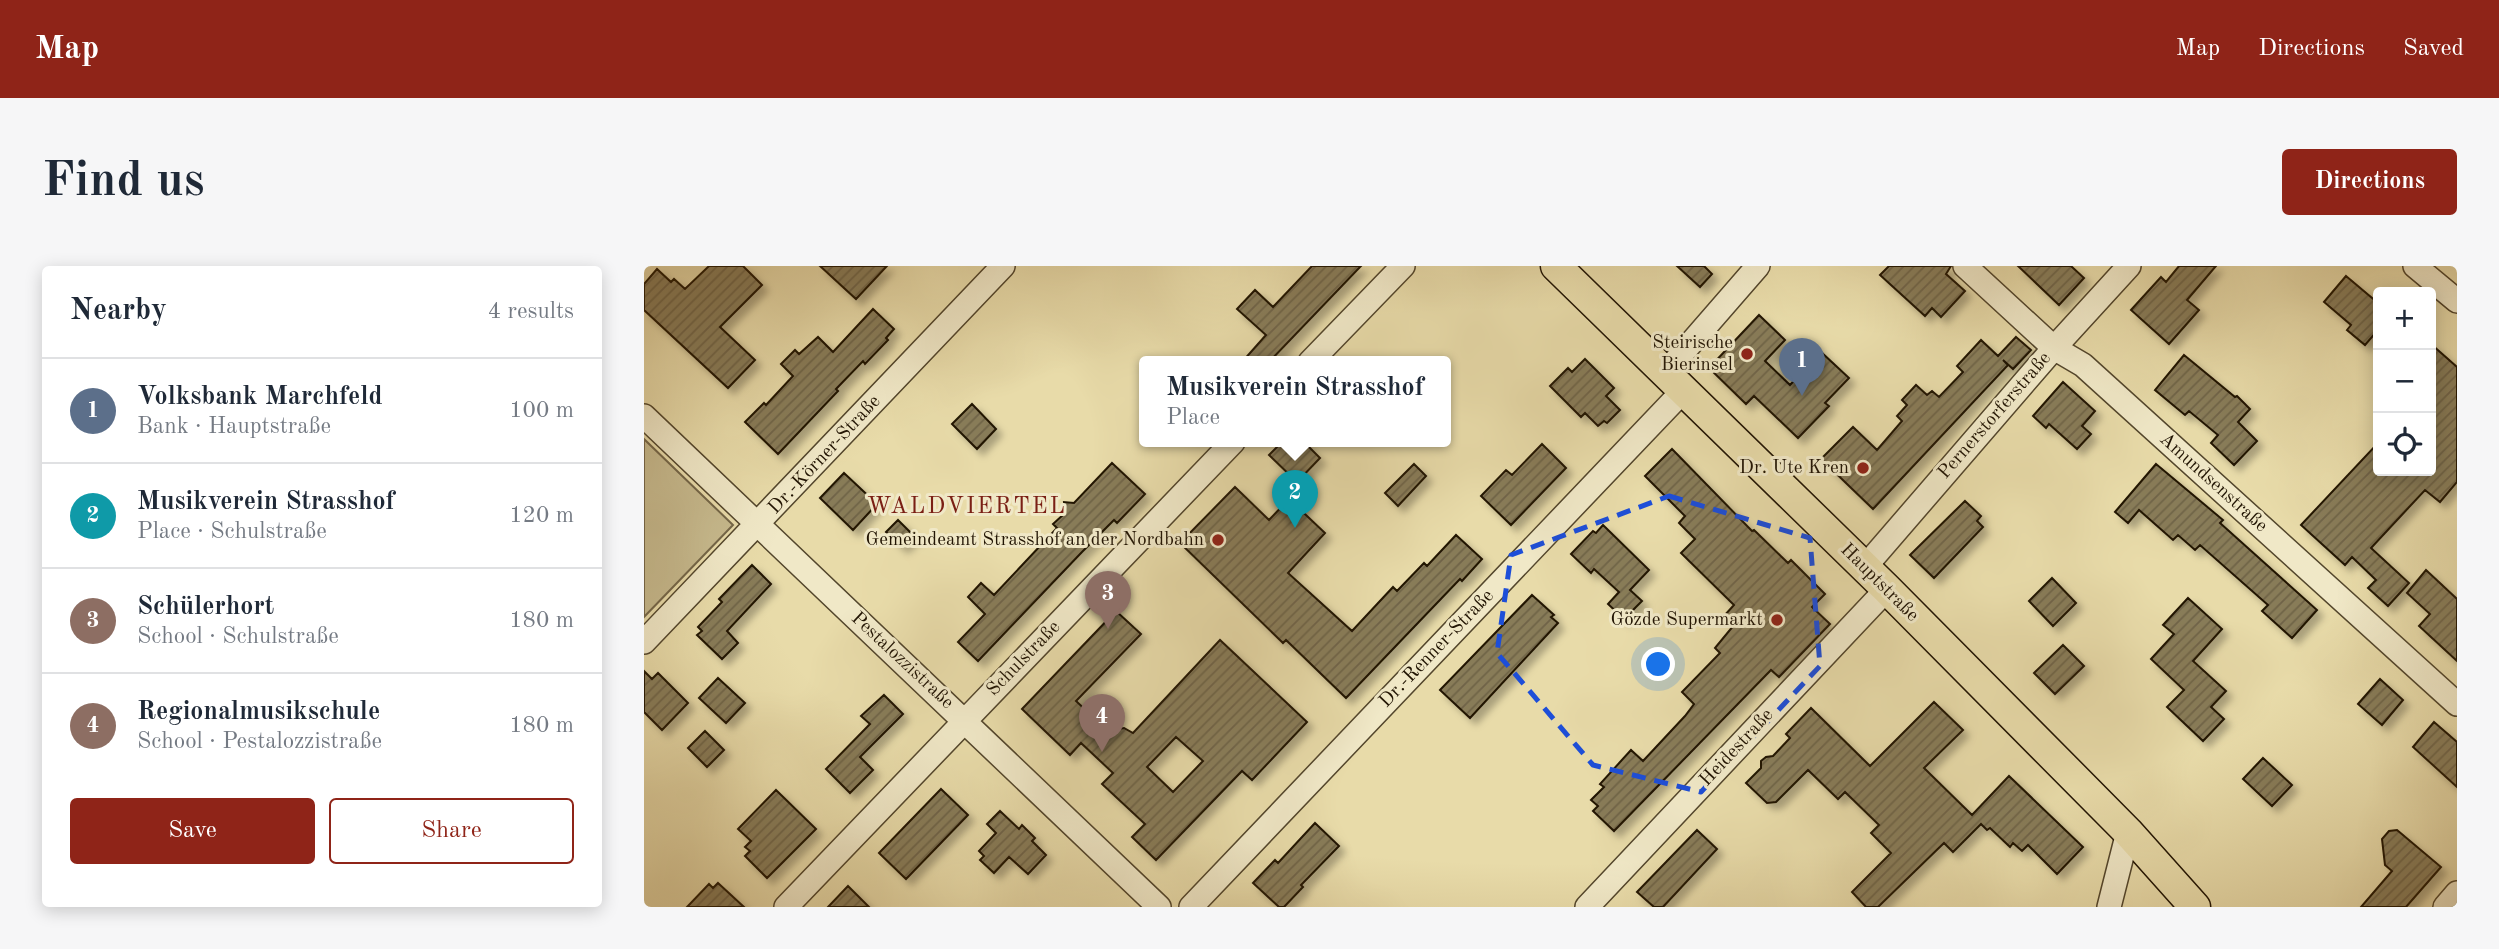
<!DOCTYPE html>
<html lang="en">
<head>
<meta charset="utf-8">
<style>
	:root { --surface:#fff; --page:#f6f6f7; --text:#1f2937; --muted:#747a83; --line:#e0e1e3; --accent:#8f2418 }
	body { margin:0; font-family:"Old Standard TT",serif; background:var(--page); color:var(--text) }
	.controls { position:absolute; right:21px; top:21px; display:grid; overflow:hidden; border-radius:7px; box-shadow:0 4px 18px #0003 }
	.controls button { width:63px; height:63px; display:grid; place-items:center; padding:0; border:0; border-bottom:2px solid var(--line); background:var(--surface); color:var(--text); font:35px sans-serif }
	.you { position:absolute; left:1015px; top:399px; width:24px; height:24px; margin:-18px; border:5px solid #fff; border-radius:50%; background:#1a73e8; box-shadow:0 0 0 10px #1a73e833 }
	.badge { display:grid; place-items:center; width:46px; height:46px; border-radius:50%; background:var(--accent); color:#fff; font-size:23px; font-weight:700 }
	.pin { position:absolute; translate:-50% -58px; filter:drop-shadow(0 2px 4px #0008) }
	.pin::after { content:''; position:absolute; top:37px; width:24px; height:21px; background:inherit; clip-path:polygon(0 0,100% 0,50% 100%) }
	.popup { position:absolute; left:495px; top:90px; width:312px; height:91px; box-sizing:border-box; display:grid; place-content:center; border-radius:7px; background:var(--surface); filter:drop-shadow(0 2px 5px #0005); font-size:23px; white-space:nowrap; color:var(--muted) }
	.popup b { font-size:26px; color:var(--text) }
	.popup::after { content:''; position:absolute; left:50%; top:100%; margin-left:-14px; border:14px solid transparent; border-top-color:var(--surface) }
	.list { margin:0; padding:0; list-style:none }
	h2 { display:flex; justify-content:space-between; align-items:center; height:91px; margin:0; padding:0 28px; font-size:30px }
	h2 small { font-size:23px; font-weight:400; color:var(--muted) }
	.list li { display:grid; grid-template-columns:46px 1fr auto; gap:21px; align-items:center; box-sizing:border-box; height:105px; padding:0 28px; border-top:2px solid var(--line) }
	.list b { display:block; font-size:26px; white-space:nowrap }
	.list p { margin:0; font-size:23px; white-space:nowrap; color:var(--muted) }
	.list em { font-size:23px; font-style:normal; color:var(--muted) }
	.actions { display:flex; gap:14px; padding:21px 28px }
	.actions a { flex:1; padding:16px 0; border:2px solid var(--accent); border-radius:7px; text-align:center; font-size:24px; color:var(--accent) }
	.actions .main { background:var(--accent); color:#fff }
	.icon { flex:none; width:38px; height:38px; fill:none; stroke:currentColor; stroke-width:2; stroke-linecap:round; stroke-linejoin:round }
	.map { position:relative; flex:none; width:1813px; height:641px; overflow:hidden; border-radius:7px }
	header { display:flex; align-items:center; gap:42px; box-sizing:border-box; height:98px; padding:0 35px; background:var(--accent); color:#fff }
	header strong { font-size:33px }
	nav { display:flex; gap:38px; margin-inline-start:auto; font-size:24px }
	.intro { display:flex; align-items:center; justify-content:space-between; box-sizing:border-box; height:168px; padding:0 42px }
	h1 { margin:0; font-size:49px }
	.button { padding:18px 32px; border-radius:7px; background:var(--accent); color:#fff; font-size:24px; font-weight:700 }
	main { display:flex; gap:42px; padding:0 42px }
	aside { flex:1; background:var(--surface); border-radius:7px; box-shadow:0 4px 18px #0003 }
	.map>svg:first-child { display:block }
	.green { fill:#c6b98d; stroke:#746648; stroke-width:2 }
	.building { fill:url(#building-hatch); stroke:#211403; stroke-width:2; fill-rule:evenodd; filter:url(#shadow) }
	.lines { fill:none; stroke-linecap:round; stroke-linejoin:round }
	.minor-casing { stroke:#53462c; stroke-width:26 }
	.major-casing { stroke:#211403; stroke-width:33 }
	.minor { stroke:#f0e8c7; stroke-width:23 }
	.major { stroke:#e8dba9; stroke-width:30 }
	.marked { fill:none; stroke:#1d4ed8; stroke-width:5; stroke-dasharray:14 9; stroke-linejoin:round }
	.poi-dot { fill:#8f2418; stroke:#f0e8c7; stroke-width:2.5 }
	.labels { text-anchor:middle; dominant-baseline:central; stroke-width:6; stroke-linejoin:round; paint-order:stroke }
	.poi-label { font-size:19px; fill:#211403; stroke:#f0e8c7; text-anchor:end }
	.street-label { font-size:19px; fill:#211403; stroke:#f0e8c7 }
	.quarter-label { font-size:23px; letter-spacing:2px; fill:#7a1f14; stroke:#f0e8c7 }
</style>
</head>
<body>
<header>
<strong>Map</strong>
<nav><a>Map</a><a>Directions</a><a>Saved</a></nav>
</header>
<div class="intro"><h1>Find us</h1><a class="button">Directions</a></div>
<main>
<aside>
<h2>Nearby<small>4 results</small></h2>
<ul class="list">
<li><span class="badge" style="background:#5c6f8a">1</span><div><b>Volksbank Marchfeld</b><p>Bank · Hauptstraße</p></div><em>100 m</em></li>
<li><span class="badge" style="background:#0f9aa8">2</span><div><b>Musikverein Strasshof</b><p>Place · Schulstraße</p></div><em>120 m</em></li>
<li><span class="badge" style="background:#8d6e63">3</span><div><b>Schülerhort</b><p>School · Schulstraße</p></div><em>180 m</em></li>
<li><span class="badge" style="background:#8d6e63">4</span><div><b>Regionalmusikschule</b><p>School · Pestalozzistraße</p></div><em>180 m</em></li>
</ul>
<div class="actions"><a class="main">Save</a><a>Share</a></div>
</aside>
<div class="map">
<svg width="1813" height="641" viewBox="0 0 1813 641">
	<defs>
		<pattern id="building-hatch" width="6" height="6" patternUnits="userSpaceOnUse" patternTransform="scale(1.75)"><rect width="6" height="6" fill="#887b59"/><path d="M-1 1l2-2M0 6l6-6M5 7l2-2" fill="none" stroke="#6f6447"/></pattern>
		<filter id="shadow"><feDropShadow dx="6" dy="6" stdDeviation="3.5" flood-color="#0004"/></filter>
	</defs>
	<rect width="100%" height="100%" fill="#e8dba9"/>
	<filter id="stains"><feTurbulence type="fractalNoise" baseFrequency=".00286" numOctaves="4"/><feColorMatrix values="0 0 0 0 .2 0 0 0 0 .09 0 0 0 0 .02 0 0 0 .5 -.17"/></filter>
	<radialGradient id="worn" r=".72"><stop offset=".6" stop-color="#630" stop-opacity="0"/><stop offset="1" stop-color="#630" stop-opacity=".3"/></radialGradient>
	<path class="green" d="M0,173l89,86 -89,92z"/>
	<path class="building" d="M65,0h34l19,19 -42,42 35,33 -27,28 -84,-78v-26l13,-15 14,13 3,-3 11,10z
		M176,0h67l-31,33z
		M668,0h49l-92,96h-27l24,-27 -29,-26 18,-19 18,17z
		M1033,0h27l8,8 -12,13z
		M1245,0h62l-5,8 19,17 -24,26 -9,-9 -7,8 -45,-41z
		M1374,0h53l13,12 -25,27z
		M1535,0h37l-29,34 12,10 -30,34 -38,-34 30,-33 5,5z
		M1702,10l32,27v27l-13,15 -18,-15 4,-5 -27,-23z
		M229,43l21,20 -8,9 2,2 -23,24 -2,-3 -27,28 2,2 -60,63 -33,-32 19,-19 2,2 27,-29 -12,-12 14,-14 4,4 19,-17 15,15z
		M1115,49l26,25 -20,21 25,24 31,-33 28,26 -24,25 4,3 -31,32 -44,-42 -8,8 -37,-36z
		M1372,71l15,13 -18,19 -10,-9 5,5 -135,144 -52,-50 32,-32 24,23 25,-29 -5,-5 10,-11 -5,-5 14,-15 11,10 5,-4 7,6 24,-25 -6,-6 24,-26 17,16z
		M1787,78l26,23v115l-17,20 -15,-12 -54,58 38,35 -21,23 -20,-18 8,-8 -24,-23 -7,8 -44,-40 77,-82v28h53z
		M1540,89l51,42 2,-1 13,13 -12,13 19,19 -23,24 -23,-22 7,-8 -29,-24 -4,4 -30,-25z
		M941,93l29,29 -8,8 14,14 -13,13 -3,-2 -6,5 -13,-13 -4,4 -31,-31 18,-18 4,4z
		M1419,116l32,29 -13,15 9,8 -14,15 -28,-25 -3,4 -13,-12z
		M328,138l24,25 -19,20 -25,-25z
		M638,176h22l16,16 -23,24 -28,-27z
		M898,178l24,24 -55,57 -30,-29 25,-26 6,5z
		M1028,183l80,82 2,-1 34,33 3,-3 34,34 -13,13 18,17 -51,53 -8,-7 -157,161 -21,-20 5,-5 -7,-6 13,-13 -4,-3 31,-34 12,11 42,-45 9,-12 -12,-12 38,-39 -5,-5 19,-23 -10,-9 10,-11 -53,-52 14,-14 -16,-16 6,-7 -40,-40z
		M468,197l33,31 -28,29 -3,-3 -32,32 -104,109 -20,-19 27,-28 -17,-17 13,-14 13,12 63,-67 -4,-4 12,-11 -1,-11 10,1z
		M770,198l12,12 -28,30 -13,-13z
		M1512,198l67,56 -3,3 97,87 -25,28 -30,-27 6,-6 -68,-60 -5,5 -17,-15 -5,5 -34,-30 -11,13 -13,-11z
		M200,207l33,31 -24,26 -33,-32z
		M591,221l34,33 20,-21 36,34 -37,40 64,58 41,-44 4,4 27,-28 3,3 29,-31 26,24 -20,22 -2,-2 -114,119 -60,-58 -3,3 -103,-100z
		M1321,235l16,15 -4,5 6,6 -49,51 -24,-23z
		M254,254l16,16 -12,11 -16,-15z
		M959,259l46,45 -19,20 12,11 -18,18 -16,-15 11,-12 -25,-23 -3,4 -20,-19 22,-23 3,2z
		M108,299l19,19 -44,47 11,12 -16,16 -25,-24 5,-4 -4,-4 24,-25 -3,-3z
		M1782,304l31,29v62l-38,-35 11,-12 -23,-21z
		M1408,312l24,25 -23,23 -24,-25z
		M888,329l22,20 -3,2 7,6 -88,95 -30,-28z
		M1544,332l34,31 -29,32 33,30 -15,16 13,12 -21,22 -36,-34 17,-17 -33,-31 23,-25 -11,-9z
		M472,345l25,23 -65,67 32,30 16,-3 9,5 87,-93 87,82 -55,58 -10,-9 -86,89 -24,-23 13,-13 -43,-40 11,-11 -32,-30 -11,12 -48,-46zM532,471l27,24 -30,31 -26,-25z
		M1419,379l21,21 -29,28 -21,-21z
		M0,405l8,8 6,-6 30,30 -26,27 -18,-18z
		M74,412l27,25 -19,20 -27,-25z
		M1736,413l23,21 -21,25 -24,-21z
		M240,429l19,19 -43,43 13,13 -23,23 -24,-24 44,-45 -9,-8z
		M1290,436l29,28 -39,38 48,47 37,-39 74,71 -26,27 -29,-29 -6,6 -9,-8 -3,4 -20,-19 -3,2 -6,-6 -28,28 -9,-9 -66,64h-12l-14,-15 39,-39 -20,-20 8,-8 -34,-33 -7,7 -30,-29 -32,32 -9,1 -21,-20 15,-15v-7l5,-4 7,-1 17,-18 -4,-4 25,-26 59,58z
		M1790,456l23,20v45l-44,-40z
		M61,465l19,19 -17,17 -19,-19z
		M1619,492l29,27 -20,21 -29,-27z
		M297,523l27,26 -62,64 -27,-26z
		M132,524l40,39 -49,49 -22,-22 5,-5 -5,-4 6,-6 -13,-12z
		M356,545l19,18 3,-4 13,13 -3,3 14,14 -18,19 -19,-17 -15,16 -14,-13 4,-4 -5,-5 17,-18 -9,-9z
		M671,557l24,23 -38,39 2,2 -19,20h-5l-26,-24 22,-23 3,3z
		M1053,564l20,19 -54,58h-9l-17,-15z
		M1753,564l44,37 -35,40h-45l31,-36 -7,-6 -3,-26 7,-8z
		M74,617l26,24h-57l22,-23 4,4z
		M204,620l21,21h-41z"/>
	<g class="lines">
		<defs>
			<path id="minor" d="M1321,0l89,82 29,17 374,339
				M1771,0l42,35
				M666,96l93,-96
				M1021,107l93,-107
				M0,150l515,491
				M1220,302l190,-220 75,-82
				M0,376l359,-376
				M142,641l447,-465
				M547,641l492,-516
				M943,641l300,-318
				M1465,641l19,-75
				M1801,641l12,-14"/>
			<path id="major" d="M912,0l331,323 241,243 67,75"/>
		</defs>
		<use href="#minor" class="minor-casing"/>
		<use href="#major" class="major-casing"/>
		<use href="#minor" class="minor"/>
		<use href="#major" class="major"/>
	</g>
	<path class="marked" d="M1025,230l141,42 10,128 -119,126 -108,-27 -96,-112 14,-98z"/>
	<g class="poi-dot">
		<circle cx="1103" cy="88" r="7"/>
		<circle cx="1219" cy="202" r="7"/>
		<circle cx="574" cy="274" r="7"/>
		<circle cx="1133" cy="354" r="7"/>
	</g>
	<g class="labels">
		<g class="poi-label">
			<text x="1089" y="77">Steirische<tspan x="1089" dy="22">Bierinsel</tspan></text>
			<text x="1205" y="202">Dr. Ute Kren</text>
			<text x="560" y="274">Gemeindeamt Strasshof an der Nordbahn</text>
			<text x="1119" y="354">Gözde Supermarkt</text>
		</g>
		<g class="street-label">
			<text transform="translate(1351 150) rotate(-49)">Pernerstorferstraße</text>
			<text transform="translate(181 189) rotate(-47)">Dr.-Körner-Straße</text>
			<text transform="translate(1569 217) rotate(42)">Amundsenstraße</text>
			<text transform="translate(1235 317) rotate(45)">Hauptstraße</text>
			<text transform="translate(793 383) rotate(-46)">Dr.-Renner-Straße</text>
			<text transform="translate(380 393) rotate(-46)">Schulstraße</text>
			<text transform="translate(258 395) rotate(43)">Pestalozzistraße</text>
			<text transform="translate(1093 482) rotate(-47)">Heidestraße</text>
		</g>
		<g class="quarter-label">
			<text x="323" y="240">WALDVIERTEL</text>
		</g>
	</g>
	<rect width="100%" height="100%" filter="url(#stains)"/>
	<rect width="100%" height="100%" fill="url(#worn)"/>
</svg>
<div class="controls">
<button>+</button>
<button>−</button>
<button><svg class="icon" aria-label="locate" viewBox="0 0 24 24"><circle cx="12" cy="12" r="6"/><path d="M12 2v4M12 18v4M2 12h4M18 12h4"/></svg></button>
</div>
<div class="you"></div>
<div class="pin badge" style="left:1158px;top:130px;background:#5c6f8a">1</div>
<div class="pin badge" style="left:651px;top:262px;background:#0f9aa8">2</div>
<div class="popup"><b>Musikverein Strasshof</b>Place</div>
<div class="pin badge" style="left:464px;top:363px;background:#8d6e63">3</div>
<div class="pin badge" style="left:458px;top:486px;background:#8d6e63">4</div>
</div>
</main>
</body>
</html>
